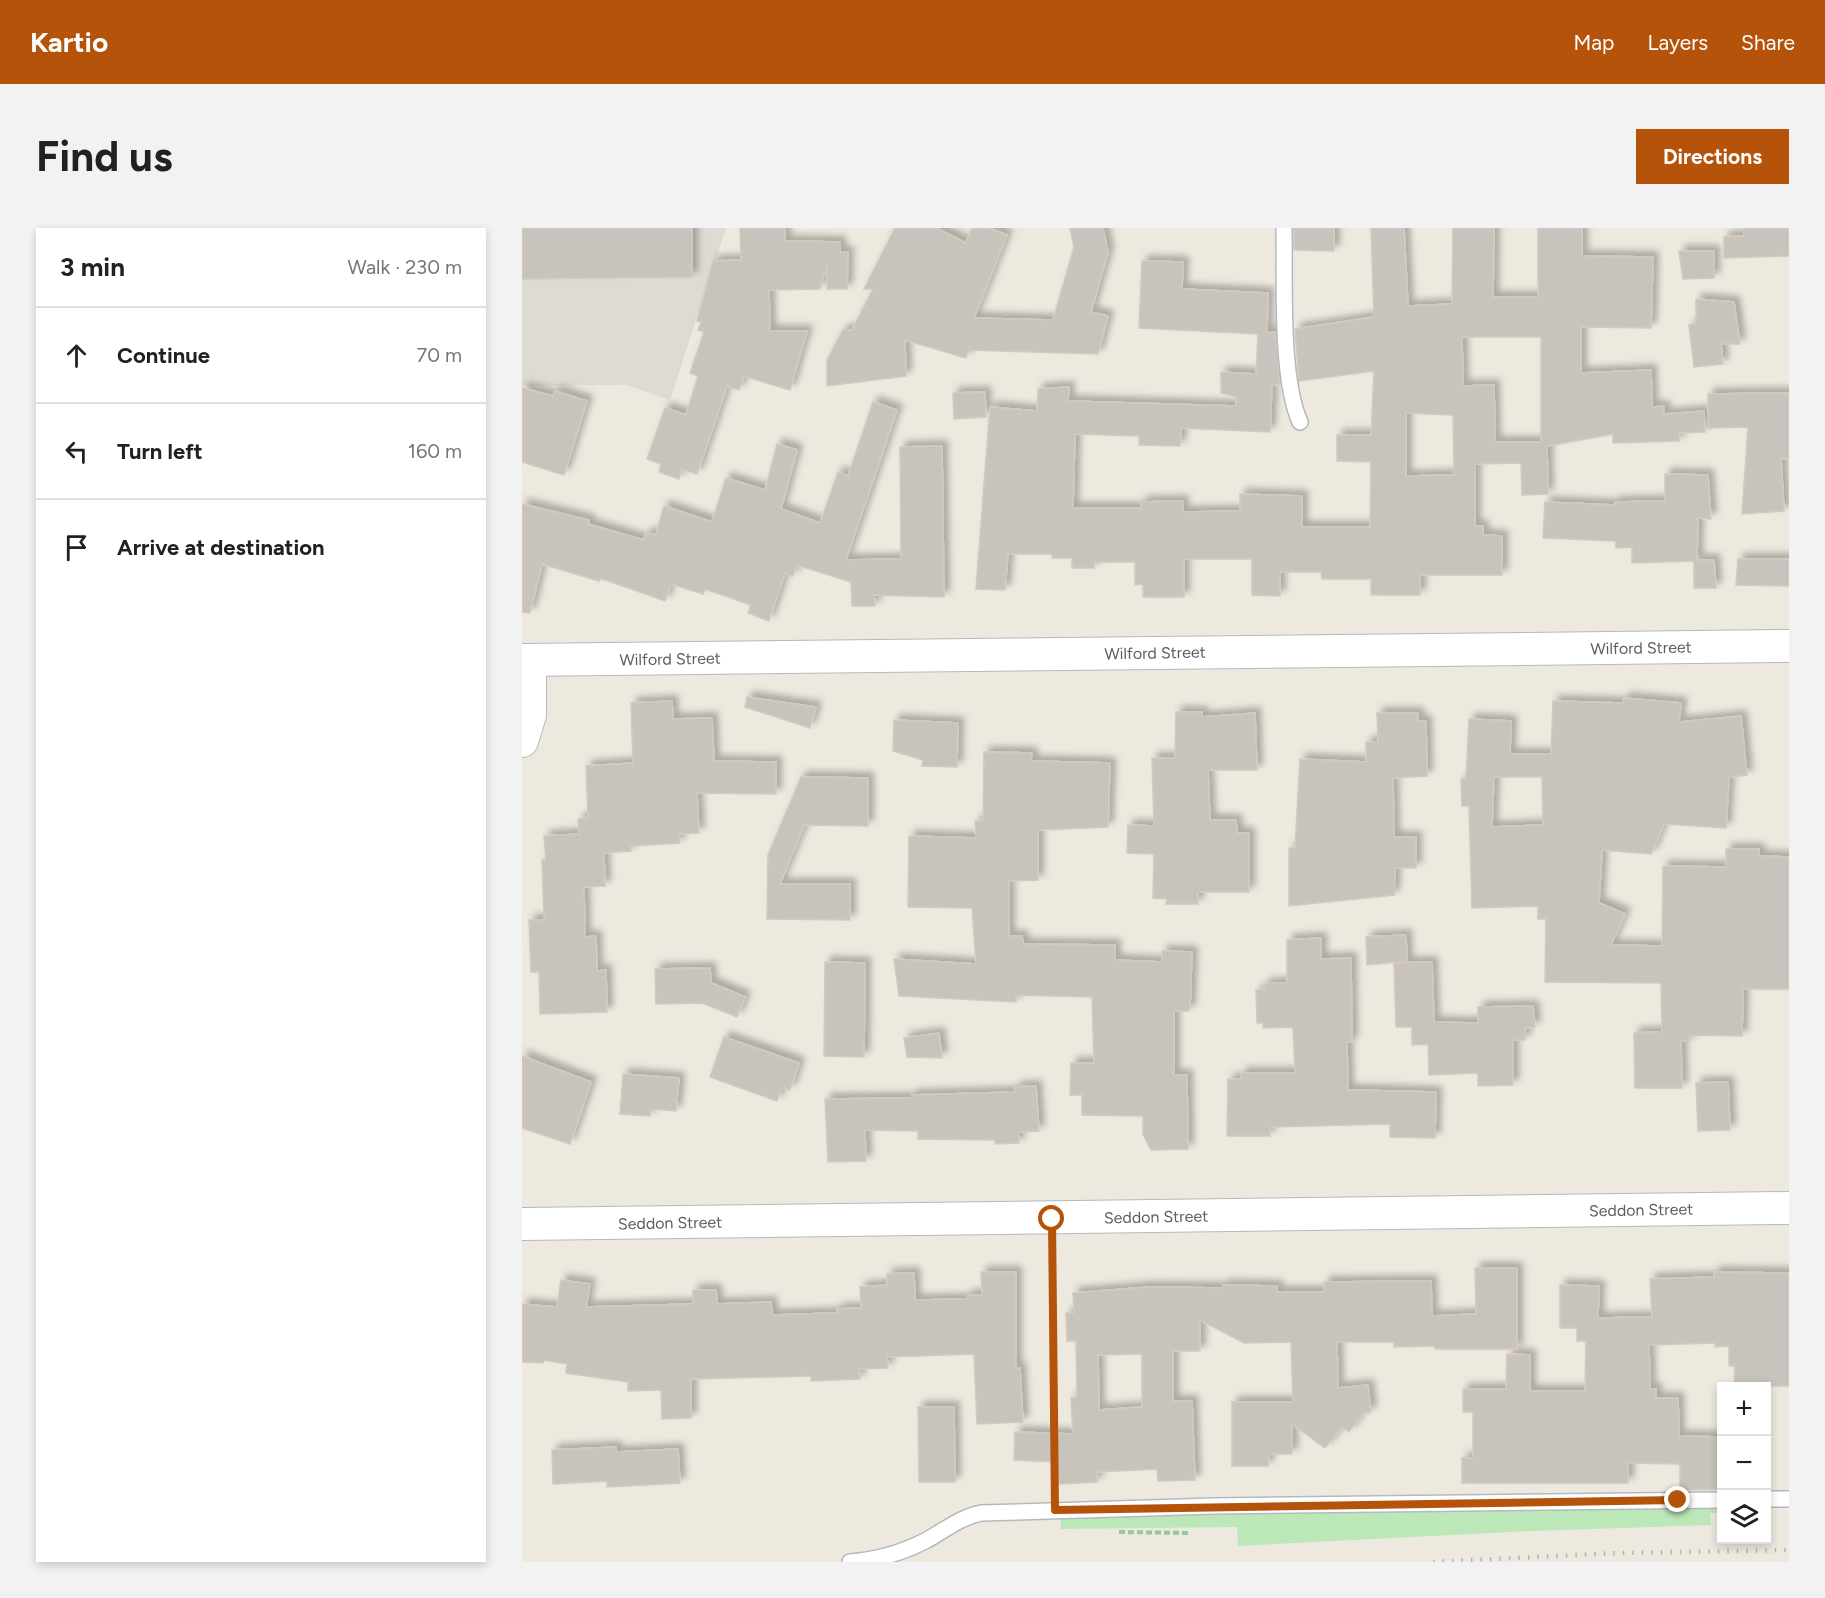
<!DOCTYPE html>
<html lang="en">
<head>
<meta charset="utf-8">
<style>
	:root { --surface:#fff; --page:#f2f2f2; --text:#202124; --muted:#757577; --line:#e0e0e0; --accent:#b45309 }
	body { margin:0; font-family:Figtree,sans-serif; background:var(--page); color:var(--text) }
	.controls { position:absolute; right:18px; bottom:18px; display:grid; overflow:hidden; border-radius:0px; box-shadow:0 3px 9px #0003 }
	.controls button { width:54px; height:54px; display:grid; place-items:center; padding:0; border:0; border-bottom:2px solid var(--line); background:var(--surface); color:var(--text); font:30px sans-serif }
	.stop { position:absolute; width:18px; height:18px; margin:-14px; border:4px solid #b45309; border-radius:50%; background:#fff }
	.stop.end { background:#b45309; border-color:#fff; box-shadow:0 2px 6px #0008 }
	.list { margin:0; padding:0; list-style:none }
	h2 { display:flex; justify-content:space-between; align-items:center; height:78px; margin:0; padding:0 24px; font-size:26px }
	h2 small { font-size:20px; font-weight:400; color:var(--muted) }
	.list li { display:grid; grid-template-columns:39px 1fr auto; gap:18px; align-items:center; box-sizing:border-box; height:96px; padding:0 24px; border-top:2px solid var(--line) }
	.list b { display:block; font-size:22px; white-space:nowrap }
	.list em { font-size:20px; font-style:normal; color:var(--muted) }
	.icon { flex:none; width:33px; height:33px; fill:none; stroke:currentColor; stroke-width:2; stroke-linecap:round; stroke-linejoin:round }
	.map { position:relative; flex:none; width:1267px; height:1334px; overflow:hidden; border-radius:0px }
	header { display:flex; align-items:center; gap:36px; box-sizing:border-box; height:84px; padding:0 30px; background:var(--accent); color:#fff }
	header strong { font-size:28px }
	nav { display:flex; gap:33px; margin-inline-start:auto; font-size:21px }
	.intro { display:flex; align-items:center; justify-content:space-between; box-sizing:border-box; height:144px; padding:0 36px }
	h1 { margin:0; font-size:42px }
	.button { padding:15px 27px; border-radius:0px; background:var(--accent); color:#fff; font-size:21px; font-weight:700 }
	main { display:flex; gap:36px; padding:0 36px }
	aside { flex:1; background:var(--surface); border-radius:0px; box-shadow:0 3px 9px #0003 }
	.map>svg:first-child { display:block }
	.industrial { fill:#dedbd4 }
	.green { fill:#bce8b9 }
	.building { fill:#c8c4bd; stroke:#d3cabd; stroke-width:1.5; fill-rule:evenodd; filter:url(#shadow) }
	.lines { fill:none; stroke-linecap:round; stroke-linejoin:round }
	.lane-casing { stroke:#b5b9be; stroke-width:18 }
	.street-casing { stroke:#b5b9be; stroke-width:34 }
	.path { stroke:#91ca9d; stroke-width:4; stroke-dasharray:6 3; stroke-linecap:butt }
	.lane { stroke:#fff; stroke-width:15 }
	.street { stroke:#fff; stroke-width:32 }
	.rail { stroke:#b2b3b4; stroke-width:4.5; stroke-dasharray:1.5 8; stroke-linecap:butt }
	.route { stroke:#b45309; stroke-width:8 }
	.labels { text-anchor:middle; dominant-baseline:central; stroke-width:6; stroke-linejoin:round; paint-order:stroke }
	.street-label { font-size:16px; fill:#585e63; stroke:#fff }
</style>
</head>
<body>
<header>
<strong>Kartio</strong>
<nav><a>Map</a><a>Layers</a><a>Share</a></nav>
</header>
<div class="intro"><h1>Find us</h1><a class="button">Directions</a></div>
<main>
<aside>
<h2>3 min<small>Walk · 230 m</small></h2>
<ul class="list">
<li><svg class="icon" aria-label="ahead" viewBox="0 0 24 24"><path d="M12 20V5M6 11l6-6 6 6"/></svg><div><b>Continue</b></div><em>70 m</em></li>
<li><svg class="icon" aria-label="left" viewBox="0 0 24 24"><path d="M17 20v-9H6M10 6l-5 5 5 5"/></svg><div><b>Turn left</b></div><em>160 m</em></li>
<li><svg class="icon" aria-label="arrive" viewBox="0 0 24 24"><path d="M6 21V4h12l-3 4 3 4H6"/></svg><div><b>Arrive at destination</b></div></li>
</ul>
</aside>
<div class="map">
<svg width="1267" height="1334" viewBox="0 0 1267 1334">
	<defs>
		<filter id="shadow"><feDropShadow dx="5.5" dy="-5.5" stdDeviation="3" flood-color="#0004"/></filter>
	</defs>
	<rect width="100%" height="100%" fill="#eee9df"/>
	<path class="industrial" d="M0,0h204l-56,172 -44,-15 -104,1z"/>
	<path class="green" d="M1200,1279l-1,6h-11l1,12 -178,6 -295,15 -1,-19 -176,2v-13z"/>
	<path class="building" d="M0,0h170v49l-170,2z
		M218,0h45v13l55,1v10h8l-1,37h-20v-25l-7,25 -51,1 1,41h37l-17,59 -46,-14 -5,14 -12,-4 -30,88 -15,-5 -3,10 -20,-7 2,-8 -14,-5 18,-51 21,7 12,-39 -8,-3 14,-41 -6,-2 3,-8 -4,-1 16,-60 28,-1z
		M373,0h41l30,15 6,-15h17l18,7 -33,83 79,2 21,-73 -4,-19h33l5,24 -17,60 17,4 -10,38 -130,-4 -2,8 -61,-18 1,36 -79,10v-26l16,-30h9l21,-41h-9z
		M772,0h40v23l-40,-1z
		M849,0h33l4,78 44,-2 1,-76h41l-1,69h45v-69h44v28l71,1 -2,71 -70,-1v46l70,-3 1,37 12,-1v8l40,-3 1,21 -26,1v8l-66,2v-9l-66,12 1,48 -26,1 -1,-32 -46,1v62h8v9l19,1v39h-82v20h-49v-16h-49l-1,-7h-41v24l-28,-1v-36h-68v38h-41v-13l-8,1v-23h-41v6h-22v-10h-20v-4h-44l-3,36 -29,-1 14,-182 47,4 1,-22 31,-2 -1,14 168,5 1,-9 -16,-4v-21l35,2 2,-40 -119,-6 3,-67 41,1 -1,27 86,4 -1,40 8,-1 5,52 -8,1 -2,47 -89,-4 -1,18 -41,-1v-9l-64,-2 -2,74h68v-6l42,-1v11l57,-1v-17l62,2v31h68l1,-65 -34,-1v-26h34l3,-64 -75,10 -4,-52 79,-12zM940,109h79v105h-46l-1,-57 -31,1zM884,185l47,2 1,60 -48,1z
		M1222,0h45v28l-65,2v-21l20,-1z
		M1157,23h35v27l-31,1z
		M1174,71l38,3 6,42h-19l2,20 -29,3 -5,-42 7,-1z
		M0,160l31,8 2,-5 32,10 -23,74 -42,-13z
		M463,164l1,25 -32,2 -1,-26z
		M1267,165v65l-8,1 3,52 -42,3 6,-87 -40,1v-34z
		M351,174l24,8 -51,150 55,-1 -1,-112 42,-1 2,151 -70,-2 1,11h-23l-1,-24 -54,-17 -4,11 -8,-3 -16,48 -21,-8 3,-8 -46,-16 -2,5 -32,-10 -6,17 -65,-23 -1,3 -57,-17 -12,49 -8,-1v-108l67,16 -1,4 56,16 2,-7 10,2 8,-29 48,16 14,-44 39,12 12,-46 20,6 -16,59 39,14 18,-51 10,4z
		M1143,246l43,1 3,44 -13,-1 -1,42h17l2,28h-22v-27l-62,2v-16l-16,1v-7l-73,-3 2,-36 70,3v-3l50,-1z
		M1216,331h51v27l-53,-1z
		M225,469l69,10 -6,21 -65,-21z
		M1102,470l57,5 -2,19 62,-6 6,59 -18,2 -3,51 -62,-4 -13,30 -49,-4 -3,53 26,11 -14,31 51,1 1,-80 63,1v-18h33v7l30,1v132h-46l-1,47 -53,-1 1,6h-9l1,47h-47l-1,-55 28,-1 -1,-49 -116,-1 1,-63h-8v-13l-66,2 -3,-102h-7l-1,-27h5l3,-60 42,2 -1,33h41l2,-53 70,2zM972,549h48l1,48 -51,2z
		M150,473l1,18 39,-1 2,43 62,1v32l-79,-1 2,40 -20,1 1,9 -49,3v5l-27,2 1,33 -21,1 1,50 11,-1 1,35 9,-1 1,42 -67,2 -1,-42h-8l-2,-52h15l-2,-60h4l-2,-24 35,-2 -1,-15 10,-1 -2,-52 47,-3 -2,-60z
		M654,484h26v5l53,-4 2,57h-49l2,50h26l1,13h12v59h-51v12h-32l1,-5 -14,-1 1,-44 -27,-1 1,-28 26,1 -2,-68h23z
		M855,485h41v8h8l1,55 -34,2 1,59h22v31h-21l-1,27 -105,11v-58h6l5,-89 66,3v-20h12z
		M372,492l64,3 -1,44 -35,-1 1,-6 -30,-9z
		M462,524l48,1 -1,8 79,2 -2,64 -70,3v50l-29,1v55h13l1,8 92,1v15l47,2v-11l30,1 -2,56 -1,3h-15v64h13l1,74 -37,1 -8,-16v-18l-61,-1v-20h-12l1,-32h23l-2,-66 -76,-2v7l-117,-6 -5,-37 82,5 -4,-56 -64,-1 1,-71 67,2 -1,-17h8z
		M279,549l67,1v48l-64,-1 -24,59h70v36l-83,-1 1,-64z
		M884,707l1,26 -40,4 -1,-28z
		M799,710v21l30,-1 1,84h-5l1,48 88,2 -1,46 -45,-1v-13l-120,3v9h-43l1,-57h13v-6h54l-2,-46 -30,1v-5h-6l-1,-33h9l-1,-6 23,-1v-43z
		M303,734l40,1 -1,94 -40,-1z
		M910,734l2,60 44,1v-16l55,-1 2,21 -10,1v12h-12v45l-35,1v-13l-49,2 -1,-31 -16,1v-18h-16l-2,-64z
		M188,740l1,15 34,14 -8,20 -35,-14 -46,1 -1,-35z
		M417,805l3,25 -35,-1 -3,-19z
		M202,809l75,26 -9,27 -8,-3 -5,14 -67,-24z
		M0,828l69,26 -21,62 -48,-16z
		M101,846l56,4 -3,33 -25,-2 -1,7 -30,-2z
		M1206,854l2,48 -32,1 -2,-48z
		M514,858l3,45 -21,1 1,11 -24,1v-4l-77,-1v-8l-53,-1 1,31 -38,1 -3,-63 88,-1 -1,-3 103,-3v-5z
		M953,1040h42v81h-82v-3l-41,1v-5h-57l1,46 30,-3 3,27 -8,1 -14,19 -7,-5 -17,21 -33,-24v30h-23l-1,12h-36v-64h61l-2,-60 -47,1 -44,-23v31h-27v50h19l3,79 -37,1 -1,-12 -60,3v10l-38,2 -1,-22 -44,-2 1,-28 58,2 -2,-36 6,-1 -1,-56h-9l-1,-28h8l-1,-20 77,-6 73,1v-3l54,1v6h47v-10l107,-1 1,35 44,-2zM620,1126v53l-43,3 -1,-55z
		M459,1044h35v97l4,-1 3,54 -46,2 -3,-70 -87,3 1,11 -29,1 1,10 -49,2v-5l-120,3v39l-29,1 -1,-29 -33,1v-9l-62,-9 1,-9 -23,-4 -1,3 -21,-1v-58l35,3 4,-27 29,4 -4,23 107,-3v-14h23l1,14 54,-2 1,13 65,-2v-4l24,-1 -1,-21 27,-2v-11l27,-1 1,27 53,-1v-4h14z
		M1192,1044l75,1v113h-55l1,-20h-6v-20l-14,1v-4l-66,2 1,44h6v9h22l1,38 43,1v52l-42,1v-26l-52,-1v20h-166v-25h11v-46h-10v-23h43l1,-35 23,1v36h55l1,-50h-9v-13h-17v-43l39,1 -1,32 54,-1 -2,-38 64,-2z
		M396,1179h36l1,75h-36z
		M94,1219v5l62,-3 2,34 -73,4v-6l-54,3 -1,-34z"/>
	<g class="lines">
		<defs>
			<path id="lane" d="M762,0c1,51 -4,150 16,194
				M1244,1271h23
				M328,1334c28,-2 52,-9 77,-22 18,-10 34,-23 54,-27l233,-7 508,-6"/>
			<path id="street" d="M0,432l1267,-14
				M0,513l8,-26v-55
				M0,996l1267,-16"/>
		</defs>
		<use href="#lane" class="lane-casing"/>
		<use href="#street" class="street-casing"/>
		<path class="path" d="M530,1018l3,245
			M597,1304l71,1"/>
		<use href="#lane" class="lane"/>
		<use href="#street" class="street"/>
		<path class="rail" d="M911,1334l185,-9 171,-3"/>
	</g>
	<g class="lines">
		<path class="route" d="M530,991l3,291 623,-10"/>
	</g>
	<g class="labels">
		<g class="street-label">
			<text transform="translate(1119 420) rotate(-1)">Wilford Street</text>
			<text transform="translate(633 425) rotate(-1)">Wilford Street</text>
			<text transform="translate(148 431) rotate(-1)">Wilford Street</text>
			<text transform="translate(1119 982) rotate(-1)">Seddon Street</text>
			<text transform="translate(634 989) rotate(-1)">Seddon Street</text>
			<text transform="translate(148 995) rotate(-1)">Seddon Street</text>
		</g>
	</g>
</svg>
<div class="controls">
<button>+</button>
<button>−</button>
<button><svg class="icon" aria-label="layers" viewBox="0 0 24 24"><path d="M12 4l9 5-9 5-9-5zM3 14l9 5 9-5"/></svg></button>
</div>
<div class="stop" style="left:530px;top:991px"></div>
<div class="stop end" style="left:1156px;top:1272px"></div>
</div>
</main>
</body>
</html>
